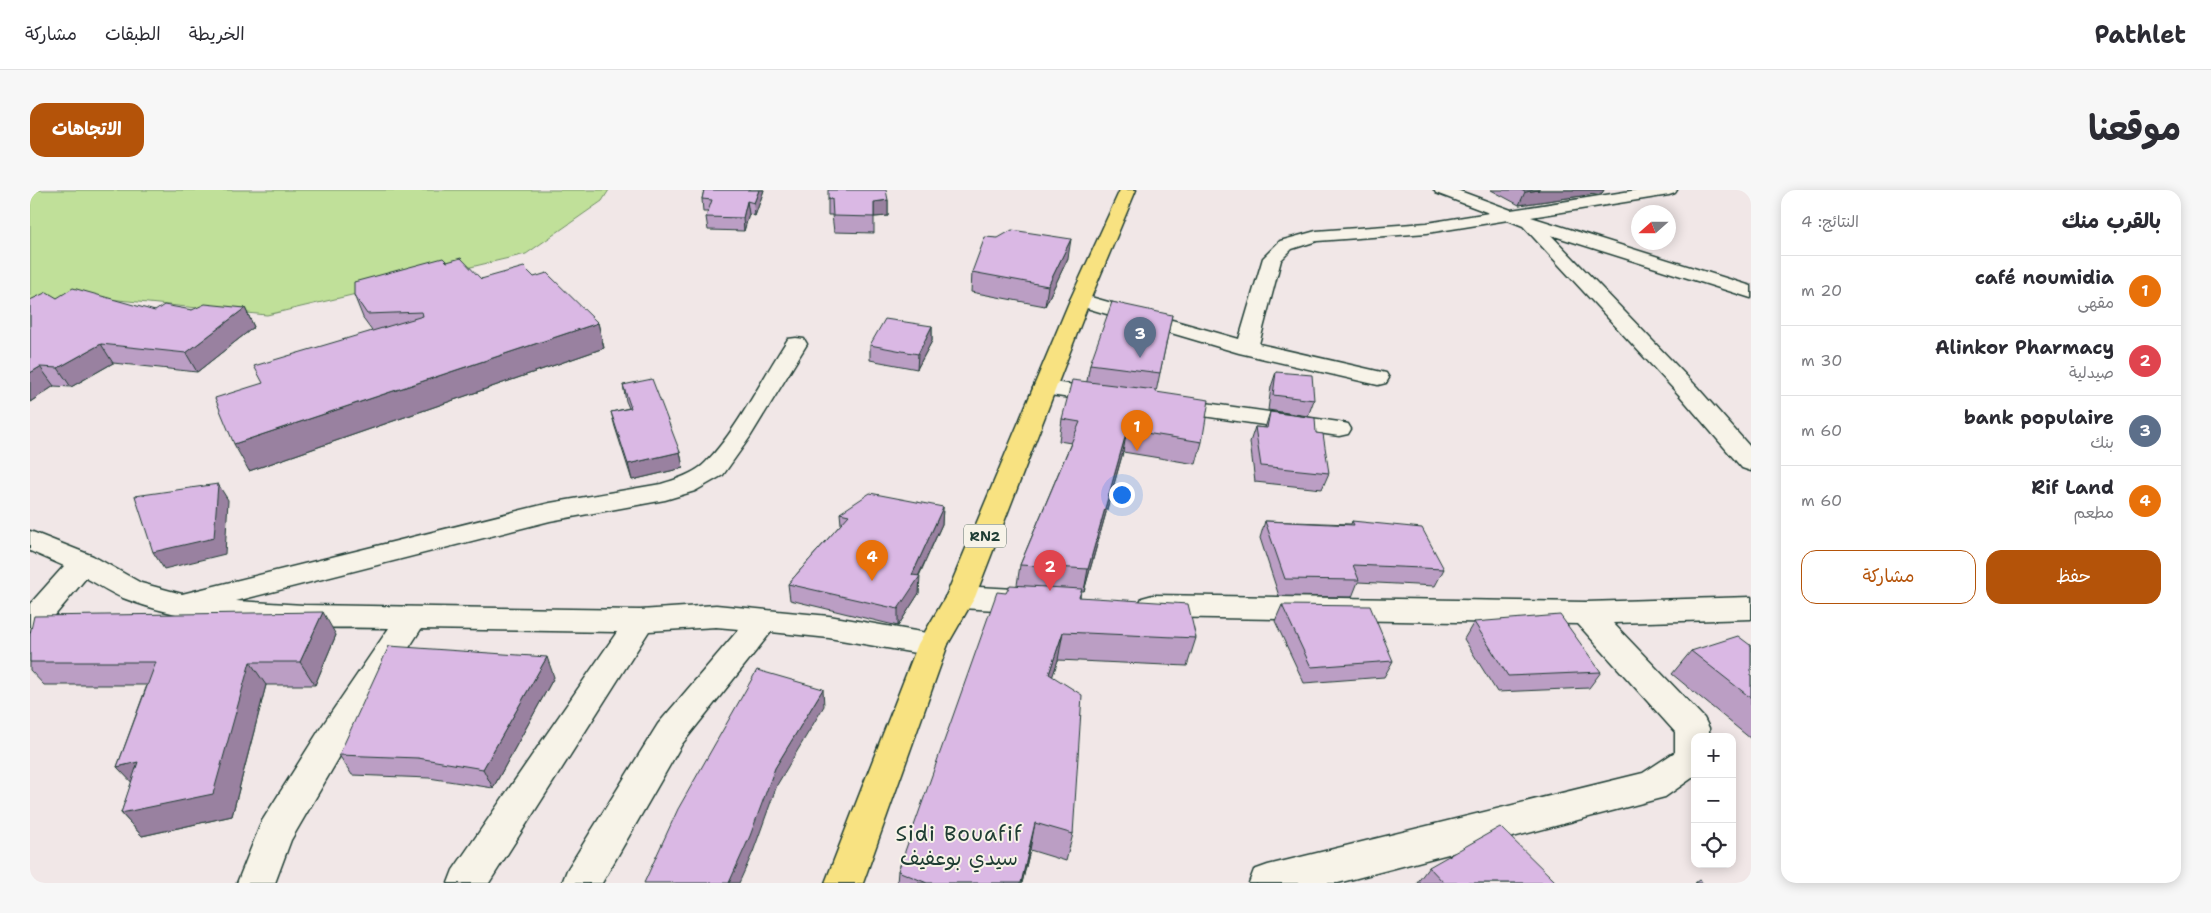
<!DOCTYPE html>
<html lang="ar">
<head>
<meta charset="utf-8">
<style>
	:root { --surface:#fff; --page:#f7f7f7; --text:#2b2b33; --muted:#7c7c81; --line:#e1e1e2; --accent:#b45309 }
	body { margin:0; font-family:"Shantell Sans","Playpen Sans Arabic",sans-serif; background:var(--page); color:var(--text); direction:rtl }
	.controls { position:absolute; right:15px; bottom:15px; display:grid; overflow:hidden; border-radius:10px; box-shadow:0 2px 12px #0003 }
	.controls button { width:45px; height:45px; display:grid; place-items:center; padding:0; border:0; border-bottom:1px solid var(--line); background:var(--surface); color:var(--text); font:25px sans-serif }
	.compass { position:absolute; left:1601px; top:15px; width:45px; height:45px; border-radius:50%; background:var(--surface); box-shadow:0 2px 12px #0003; rotate:249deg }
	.you { position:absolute; left:1091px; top:304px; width:18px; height:18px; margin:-12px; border:4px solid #fff; border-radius:50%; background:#1a73e8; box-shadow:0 0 0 8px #1a73e833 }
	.badge { display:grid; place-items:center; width:32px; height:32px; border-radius:50%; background:var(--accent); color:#fff; font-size:16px; font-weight:700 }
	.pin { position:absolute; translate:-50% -41px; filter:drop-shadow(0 1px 2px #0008) }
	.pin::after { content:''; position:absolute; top:26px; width:18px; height:15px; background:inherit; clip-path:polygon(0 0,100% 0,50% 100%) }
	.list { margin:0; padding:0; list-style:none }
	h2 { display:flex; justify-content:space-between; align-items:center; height:65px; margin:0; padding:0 20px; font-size:21px }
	h2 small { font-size:16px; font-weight:400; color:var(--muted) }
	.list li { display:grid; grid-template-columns:32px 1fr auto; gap:15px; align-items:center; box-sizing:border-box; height:70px; padding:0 20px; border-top:1px solid var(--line) }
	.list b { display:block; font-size:19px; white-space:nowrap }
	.list p { margin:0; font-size:16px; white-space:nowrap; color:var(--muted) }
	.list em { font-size:16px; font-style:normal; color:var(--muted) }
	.actions { display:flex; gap:10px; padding:15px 20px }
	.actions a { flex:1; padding:11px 0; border:1px solid var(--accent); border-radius:15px; text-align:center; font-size:18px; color:var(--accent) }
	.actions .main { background:var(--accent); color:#fff }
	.icon { flex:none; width:28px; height:28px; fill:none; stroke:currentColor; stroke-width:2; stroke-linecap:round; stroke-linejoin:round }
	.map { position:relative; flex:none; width:1721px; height:693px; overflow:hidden; direction:ltr; border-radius:15px }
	header { display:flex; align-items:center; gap:30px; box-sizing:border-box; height:70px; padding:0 25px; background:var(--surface); border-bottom:1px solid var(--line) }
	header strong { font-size:24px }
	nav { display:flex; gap:28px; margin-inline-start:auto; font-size:18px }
	.intro { display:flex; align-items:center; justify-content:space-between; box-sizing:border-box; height:120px; padding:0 30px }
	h1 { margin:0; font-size:35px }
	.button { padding:12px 22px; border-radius:15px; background:var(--accent); color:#fff; font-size:18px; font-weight:700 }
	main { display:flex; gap:30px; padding:0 30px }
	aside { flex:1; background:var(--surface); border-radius:15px; box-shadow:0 2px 12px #0003 }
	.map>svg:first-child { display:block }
	.green { fill:#c0e099; stroke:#708e66 }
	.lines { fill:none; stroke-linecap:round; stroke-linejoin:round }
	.minor-casing { stroke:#1f3d34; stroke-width:3 }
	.highway-casing { stroke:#1f3d34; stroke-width:3 }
	.minor { fill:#f7f3e8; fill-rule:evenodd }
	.highway { fill:#f8e281; fill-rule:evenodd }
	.wall { fill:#bb9ec4; stroke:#1f3d34 }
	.shaded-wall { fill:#9981a0; stroke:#1f3d34 }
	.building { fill:#dab8e4; stroke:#1f3d34 }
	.labels { text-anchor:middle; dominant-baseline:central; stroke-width:4; stroke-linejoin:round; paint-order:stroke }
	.shield { fill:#f7f3e8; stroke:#60746a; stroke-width:1 }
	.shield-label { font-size:14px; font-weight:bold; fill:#1f3d34 }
	.near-quarter-label { font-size:21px; letter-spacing:1px; fill:#1f3d34; stroke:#f7f3e8 }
</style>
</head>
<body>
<header>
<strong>Pathlet</strong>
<nav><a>الخريطة</a><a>الطبقات</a><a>مشاركة</a></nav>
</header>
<div class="intro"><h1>موقعنا</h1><a class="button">الاتجاهات</a></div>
<main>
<aside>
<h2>بالقرب منك<small>النتائج: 4</small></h2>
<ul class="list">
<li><span class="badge" style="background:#e8710a">1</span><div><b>café noumidia</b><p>مقهى</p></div><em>20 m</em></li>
<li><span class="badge" style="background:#e0444e">2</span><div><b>Alinkor Pharmacy</b><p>صيدلية</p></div><em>30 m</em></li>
<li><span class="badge" style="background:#5c6f8a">3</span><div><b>bank populaire</b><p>بنك</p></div><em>60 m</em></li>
<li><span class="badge" style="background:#e8710a">4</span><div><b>Rif Land</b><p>مطعم</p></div><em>60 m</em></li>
</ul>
<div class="actions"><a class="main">حفظ</a><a>مشاركة</a></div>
</aside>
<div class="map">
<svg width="1721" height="693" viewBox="0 0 1721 693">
	<rect width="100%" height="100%" fill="#f1e7e7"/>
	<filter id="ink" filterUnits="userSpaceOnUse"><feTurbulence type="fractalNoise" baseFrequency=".02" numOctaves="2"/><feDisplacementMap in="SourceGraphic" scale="10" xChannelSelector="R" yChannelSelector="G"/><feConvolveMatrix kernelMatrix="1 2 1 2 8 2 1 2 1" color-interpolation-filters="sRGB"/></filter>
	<g filter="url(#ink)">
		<path class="green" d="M0,0h579l-7,11 -76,53 -259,61 -198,-20 -39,19z"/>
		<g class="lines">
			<defs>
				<path id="minor" d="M1404,0h23l54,20 126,-20h40l-2,3 -6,2 -138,22 220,69v12l-200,-63 146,152 54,61v23l-9,-3 -61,-71 -158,-171 -15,-6 -81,13 -110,8 -25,8 -11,11 -22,84 127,29 3,5 -3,5 -8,2 -139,-32 -166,-49 -3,-4 3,-4 7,-2 159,45 24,-81 17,-17 36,-10 111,-8 62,-10 -53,-20z
					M766,148l8,1 3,5 -57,93 -27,38 -28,16 -30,9 -115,21 -314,80 68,4 336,5 76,-5 113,11 115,20 4,8 -4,8 -11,4 -104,-18 -58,-6 -89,112 -80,139h-40l5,-13 91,-146 81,-95 -23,-2 -67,4 -160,252h-41l5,-13 164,-238 -196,-3 -77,120 -53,91 -16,43h-38l25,-62 58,-92 69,-101c-88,-1 -182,3 -266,-30 -13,-5 -25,-14 -37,-20l-45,54 -11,3v-31l34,-38 -34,-15v-20l63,25 48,27 41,11 368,-91 111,-19c14,-4 35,-11 45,-22 32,-33 56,-84 82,-123z
					M1014,191l61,8 8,2 4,5 -4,5 -8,2 -69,-10 -3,-5 3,-5z
					M1140,208l169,24 9,2 3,5 -3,5 -9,2 -177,-26 -4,-5 4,-5z
					M930,396l72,4 10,3 5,8 -5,8 -10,3 -72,-4 -10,-4 -5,-7 5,-7z
					M1123,405l433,7 165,-5v22l-138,4 91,95 5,10v9h-14v39l-30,21 -327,86h-89l5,-13 14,-5 375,-92 32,-21v-20l-97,-108 -425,-7 -11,-3 -4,-8 4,-8z"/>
				<path id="highway" d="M1090,0h16l-46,110 -115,297 -27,47 -85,239h-38l93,-239 28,-48 124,-296z"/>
			</defs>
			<use href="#minor" class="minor-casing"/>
			<use href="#highway" class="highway-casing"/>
			<use href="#minor" class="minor"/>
			<use href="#highway" class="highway"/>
		</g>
		<path class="wall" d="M674,0h60l-9,26 -6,-2 -5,17 -36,-1 -2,-13 2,-5h-5l-1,-13z
			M1461,0h113l-2,3 -83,12z
			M798,9l60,1v16l-14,1v16l-40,-1 -2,-17h-4z
			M1038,68l-23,48 -74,-14 1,-20z
			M417,72l34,17 53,-2 64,46 6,25 -355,123 14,-88 109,-52 -8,-11 -10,-25z
			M27,108l98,13 37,-1 53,-2 9,19 -57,45 -84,-9 -42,24 -17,-1 -24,16v-102z
			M1142,125l-16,77 46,50 -6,22 -73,-12 -39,139h-3l-1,6 116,41 -9,28 -129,-6 -6,16 21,158 -7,27 -36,-11 -8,33h-125l1,-12 108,-278 11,-8 3,-20 51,-122 -12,-2 3,-22 25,-38 3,-17z
			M902,136v15l-15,28 -47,-9v-15z
			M1246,182l38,28 -6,16 -40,-6 3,-23z
			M593,195l57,67 3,16 -51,12 -17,-53 -4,-15 18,-4 -3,-7z
			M1240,222l46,21 13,40 -7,16 -67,-7 -5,-40 5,-15 10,1z
			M913,317l-1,17 -23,52v17l-21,33 -108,-26 -2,-16 53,-60 -1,-11z
			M1235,331l86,3 1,-3 92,48 -9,17 -77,-4 -6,15 -73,-1 -19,-58z
			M1252,415l111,56 -9,16 -80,6 -29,-62z
			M1444,432l127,50 -12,16 -92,4 -33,-53z
			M0,444l306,1 -21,50h-49l-34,131 -90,20 -21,-23 11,-31 -15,-15 30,-82h-103l-14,-15z
			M1720,455h1v94l-79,-65 19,-23z
			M524,487l-61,111 -64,-10 -77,-3 -13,-20z
			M1399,677l128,16h-140z"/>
		<path class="shaded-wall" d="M729,0h5l-9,26 -1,-13z
			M1509,0h65l-2,3 -83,12 6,-13z
			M858,10v16l-14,1v-15z
			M717,11l2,13 -5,17 -1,-13z
			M1041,49l-3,19 -23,48 3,-20z
			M215,118l9,19 -57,45 -11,-19z
			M568,133l6,25 -355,123 -15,-27z
			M902,136v15l-15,28 1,-15z
			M71,154l12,19 -42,24 -13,-19z
			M10,177l14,19 -24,16v-29z
			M1097,240l-4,22 -39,139 4,-22z
			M650,262l3,16 -51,12 -4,-16z
			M188,294l10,16 -3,54 -61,15 -11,-17z
			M913,317l-1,17 -26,57 4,-5 -1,17 -21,33v-17l14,-34z
			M293,422l13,23 -21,50 -15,-23z
			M1033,442l-5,28 -14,42 5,-28z
			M517,467l7,20 -61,111 -10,-19z
			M220,472l16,23 -34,131 -90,20 -21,-23z
			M793,499l1,17 -47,79 -24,67 -14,31h-10l46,-115z
			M108,572v27l-21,-22z
			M1005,633l-5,27 -8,33h-1z"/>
		<path class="building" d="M674,0h55l-5,13 -7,-2 -4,17 -37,-1 6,-17 -10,-1z
			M798,0h58l2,10 -14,2v15l-41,-1 -1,-17h-4z
			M1491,0h18l-14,2z
			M982,40l59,9 -23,47 -76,-14 13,-35 13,1z
			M413,68l4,4 14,-4 20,21 43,-12 10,10 13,-4 51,50 -364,121 -19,-46 48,-15 -9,-17 169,-50 -1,-4 -55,2 -13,-19v-13z
			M43,98l82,23 9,-6 28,5 13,-6 40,4 -59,45 -85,-9 -43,24 -18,-1 -10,6v-73l17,-8 10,6z
			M1082,112l60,13 -12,58 -70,-9z
			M855,129l47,7 -14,28 -48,-9z
			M1246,182l36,3 2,25 -41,-5z
			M622,189l28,73 -52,12 -17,-52 20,-4 -8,-23z
			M1042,190l84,10v2l53,8 -7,42 -75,-12 -39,139 -68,-4 60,-143 -18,-3z
			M1240,222l45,6 1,15 7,1 6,39 -68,-7 -6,-39 12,1z
			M188,294l-4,54 -61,14 -18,-56z
			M840,303l73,14 -31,68 8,1 -22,33 -110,-25 61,-69 -9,-2z
			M1235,331l89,4 -2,-4 70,7 22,41 -91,-4 6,15 -74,-1z
			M980,395l72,4 -3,8 109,7 8,34 -133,-6 -14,42 33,21 -9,139 -38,-11 -14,60h-94l-29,-12 99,-279 9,1z
			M1252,415l88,1 23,55 -82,6z
			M293,422l-23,50h-50l-37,132 -92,19 17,-51 -21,5 39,-105h-126v-28l4,-18z
			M1530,425l41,57 -93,4 -34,-54z
			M1708,446l12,9h1v53l-60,-47z
			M359,456l158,11 -64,112 -65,-11 -79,-3z
			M727,480l66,19 -48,79 -25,68 -21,47h-85l34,-74z
			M1470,637l57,56h-113l-15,-16z
			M1669,690l4,3h-8z"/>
	</g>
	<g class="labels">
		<rect class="shield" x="934" y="334.5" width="42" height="23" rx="4"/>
		<g class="shield-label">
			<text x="955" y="346">RN2</text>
		</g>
		<g class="near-quarter-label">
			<text x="929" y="644">Sidi Bouafif<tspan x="929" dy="24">سيدي بوعفيف</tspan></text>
		</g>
	</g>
</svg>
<div class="controls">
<button>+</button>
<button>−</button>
<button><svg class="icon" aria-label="locate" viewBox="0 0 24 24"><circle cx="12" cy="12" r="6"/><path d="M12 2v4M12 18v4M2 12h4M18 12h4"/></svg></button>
</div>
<svg class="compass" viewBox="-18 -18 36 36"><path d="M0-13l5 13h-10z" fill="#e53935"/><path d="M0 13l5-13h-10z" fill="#7c7c81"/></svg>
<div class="you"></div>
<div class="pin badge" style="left:1107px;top:261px;background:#e8710a">1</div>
<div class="pin badge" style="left:1020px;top:401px;background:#e0444e">2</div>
<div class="pin badge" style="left:1110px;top:168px;background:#5c6f8a">3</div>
<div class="pin badge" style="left:842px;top:391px;background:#e8710a">4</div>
</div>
</main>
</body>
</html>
